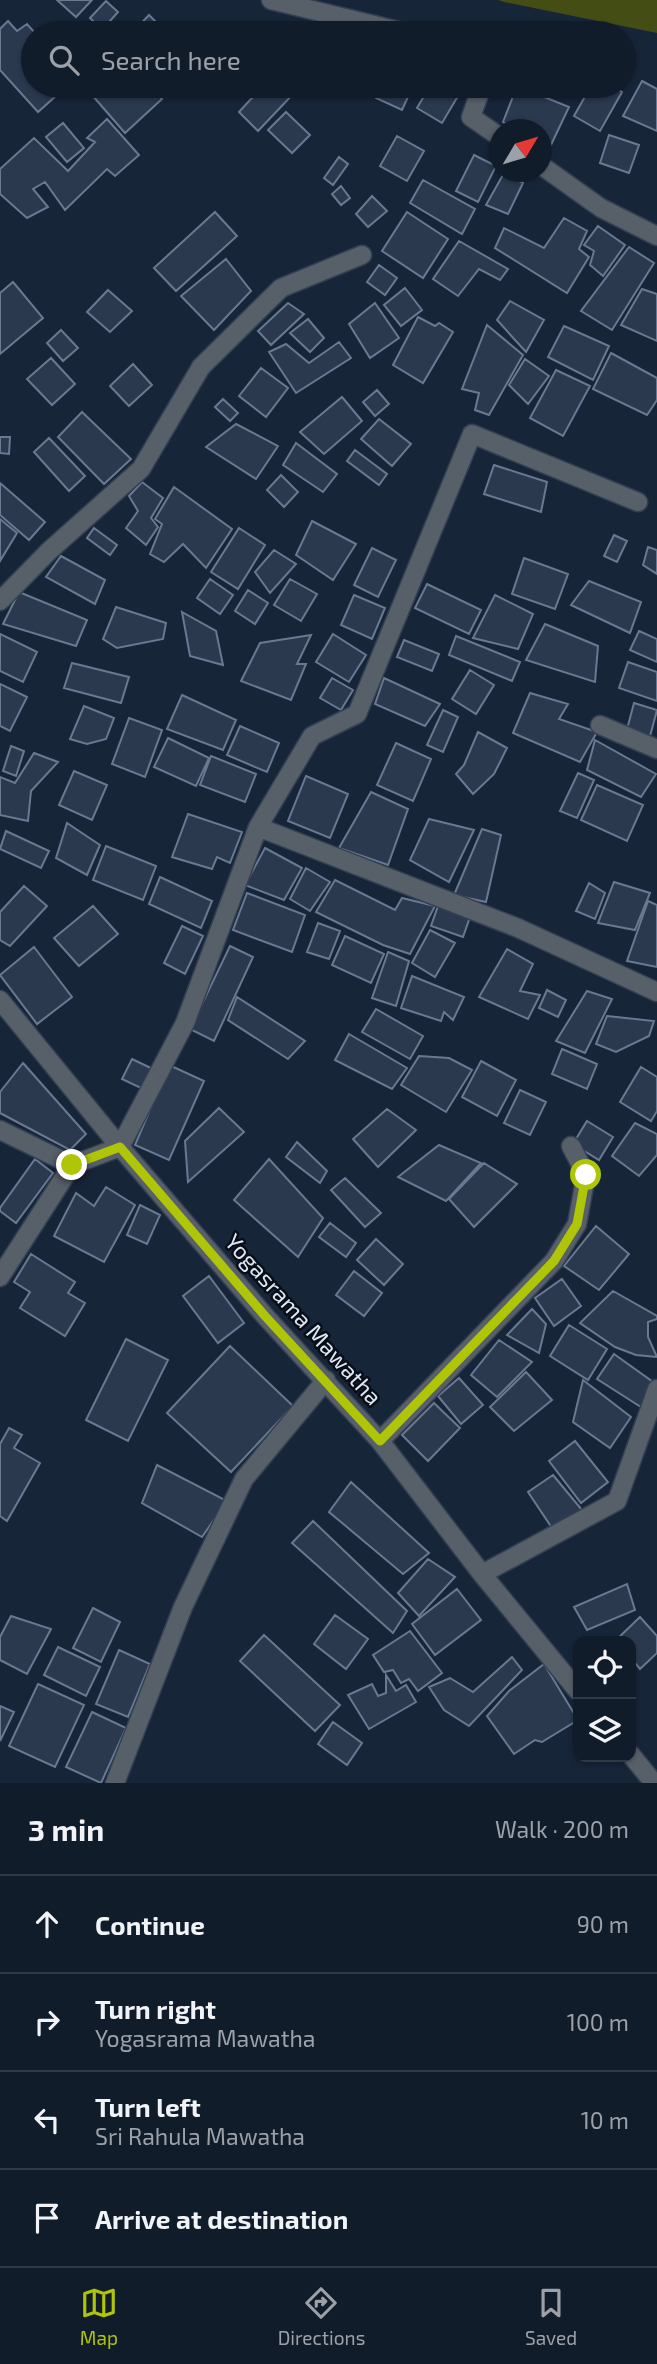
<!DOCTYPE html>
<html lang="en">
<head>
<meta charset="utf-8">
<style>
	:root { --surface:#111c2b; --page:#1a2533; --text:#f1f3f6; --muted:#9ca1a9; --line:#303a47; --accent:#aec508 }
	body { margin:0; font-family:"Exo 2",sans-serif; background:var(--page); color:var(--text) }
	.controls { position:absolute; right:21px; bottom:21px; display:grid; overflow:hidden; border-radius:14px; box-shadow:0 2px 5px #0004 }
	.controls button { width:63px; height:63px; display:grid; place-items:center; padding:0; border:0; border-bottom:2px solid var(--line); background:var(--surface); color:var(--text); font:35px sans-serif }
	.compass { position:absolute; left:489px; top:119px; width:63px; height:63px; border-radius:50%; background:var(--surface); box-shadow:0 2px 5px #0004; rotate:52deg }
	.stop { position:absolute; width:21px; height:21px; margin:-16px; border:5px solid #aec508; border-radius:50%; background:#fff }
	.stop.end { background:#aec508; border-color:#fff; box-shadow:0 2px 7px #0008 }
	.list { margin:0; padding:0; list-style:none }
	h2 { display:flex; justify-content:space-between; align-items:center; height:91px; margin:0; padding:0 28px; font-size:30px }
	h2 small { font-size:23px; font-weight:400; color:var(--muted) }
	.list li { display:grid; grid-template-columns:46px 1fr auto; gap:21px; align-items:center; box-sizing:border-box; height:98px; padding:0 28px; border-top:2px solid var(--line) }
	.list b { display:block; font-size:26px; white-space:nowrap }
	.list p { margin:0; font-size:23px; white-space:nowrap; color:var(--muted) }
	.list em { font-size:23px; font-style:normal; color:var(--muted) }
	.icon { flex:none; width:38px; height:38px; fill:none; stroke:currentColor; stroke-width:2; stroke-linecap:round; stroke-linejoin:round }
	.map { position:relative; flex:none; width:657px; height:1783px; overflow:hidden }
	.search { position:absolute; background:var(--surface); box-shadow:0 2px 5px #0004; left:21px; right:21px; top:21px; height:77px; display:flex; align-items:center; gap:18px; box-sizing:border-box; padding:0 24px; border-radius:38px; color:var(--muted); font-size:26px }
	.sheet { height:483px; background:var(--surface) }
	nav { display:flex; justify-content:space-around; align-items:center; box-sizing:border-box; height:98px; border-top:2px solid var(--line); background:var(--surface); font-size:19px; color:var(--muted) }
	nav a { display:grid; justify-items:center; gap:4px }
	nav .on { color:var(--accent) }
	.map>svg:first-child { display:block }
	.green { fill:#444d13 }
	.building { fill:#2a394e; stroke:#687991; stroke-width:2 }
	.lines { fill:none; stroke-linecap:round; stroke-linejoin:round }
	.street-casing { stroke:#334053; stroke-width:21 }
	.street { stroke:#575f69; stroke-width:18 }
	.route { stroke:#aec508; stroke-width:9 }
	.labels { text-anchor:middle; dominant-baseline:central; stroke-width:5; stroke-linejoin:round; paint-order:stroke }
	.street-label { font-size:23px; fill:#dee7f5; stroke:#080e17 }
</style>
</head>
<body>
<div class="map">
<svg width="657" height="1783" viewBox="0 0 657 1783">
	<rect width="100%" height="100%" fill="#172539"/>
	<path class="green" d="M498,0h159v33l-153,-31z"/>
	<path class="building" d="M57,0h35l-16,17z
		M106,1l12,11 -16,18 -12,-12z
		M149,15l18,18h-35z
		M8,21l9,10 10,-7 8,9 -2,53h34l-29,26 -38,-42v-41z
		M323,25l28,7v1h-31z
		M642,81l15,8v42l-34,-15z
		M102,86h48l12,13 -37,34 -33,-38z
		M263,86h25l7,6 -37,39 -19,-19z
		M381,86h32l-11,24 -26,-12z
		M430,86h34l-22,37 -25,-15z
		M517,86l52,21 -19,40 -8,-5v-12h-26l-13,-8z
		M541,86h37l-3,11z
		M591,86h21l10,6 -22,39 -26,-15z
		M286,112l24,23 -18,18 -24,-23z
		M107,119l32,36 -24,21 -8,-7 -42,41 -20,-28 -12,7 15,18 -21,11 -27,-24v-25l34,-31 34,33 27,-29 -8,-4z
		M63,123l21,25 -17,14 -21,-25z
		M609,135l30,10 -10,28 -29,-10z
		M397,136l27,15 -17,30 -27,-15z
		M474,155l22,11 -18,36 -22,-11z
		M339,157l9,7 -15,21 -9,-7z
		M504,173l19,10 -15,31 -22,-9z
		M423,180l52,29 -13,25 -52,-31z
		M341,186l9,12 -9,7 -9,-11z
		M372,196l15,15 -19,16 -12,-13z
		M215,212l22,24 -61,55 -22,-23z
		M407,212l41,27 -25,39 -41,-27z
		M564,218l23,13 -8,18 10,8 -22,36 -72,-45 9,-20 40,20z
		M598,226l27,19 -22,31 -13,-11 4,-14 -10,-6z
		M459,241l49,28 -8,11 -21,-11 -21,27 -25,-17z
		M629,247l25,16 -42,67 -31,-19z
		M226,259l25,32 -37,39 -33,-34z
		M379,265l18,13 -12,17 -18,-13z
		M13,282l30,36 -43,36v-61z
		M405,288l17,22 -21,16 -17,-21z
		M642,289l15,5v47l-36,-16z
		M108,290l24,21 -22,21 -23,-20z
		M510,301l34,19 -18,32 -29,-32z
		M288,303l16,11 -33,31 -13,-14z
		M375,303l24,35 -29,20 -21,-34z
		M418,317l17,9 4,-3 14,9 -30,51 -30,-18z
		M308,319l16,19 -14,14 -20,-19z
		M487,325l36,30 -34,60 -14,-5 4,-17 -17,-4z
		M564,326l45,20 -16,34 -45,-23z
		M61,330l17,18 -15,13 -16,-18z
		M339,342l12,16 -55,35 -27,-41 17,-8 23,19z
		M611,353l46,25v22l-10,15 -54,-26z
		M51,358l24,26 -23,21 -25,-26z
		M525,359l24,17 -21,28 -19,-19z
		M133,364l19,21 -23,21 -19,-20z
		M261,368l27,20 -22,29 -27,-21z
		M556,370l34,16 -27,50 -33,-18z
		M377,390l12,14 -14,12 -12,-14z
		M342,397l20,24 -38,33 -24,-22z
		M223,399l15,14 -8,8 -15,-14z
		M82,412l49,47 -27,25 -46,-47z
		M379,419l32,25 -19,22 -31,-27z
		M236,424l42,22 -22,33 -50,-32z
		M0,437h10l-1,17 -9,-1z
		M49,438l36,38 -16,15 -35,-39z
		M296,443l41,31 -14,18 -40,-27z
		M355,450l32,24 -8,11 -32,-24z
		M494,465l53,17 -6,30 -57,-18z
		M281,475l17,17 -14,15 -17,-17z
		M142,482l21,16 -12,20 7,9 -12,18 -20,-17 12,-17 -9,-15z
		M0,483l45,39 -16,18 -29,-25z
		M174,487l58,42 -26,39 -23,-24 -19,18 -14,-8 12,-30 -7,-5z
		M0,519l17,14 -17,28z
		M312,521l44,23 -23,36 -37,-25z
		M94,528l23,17 -7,10 -23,-17z
		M239,528l26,17 -27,44 -27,-17z
		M614,535l13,6 -10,21 -13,-6z
		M648,547l9,3v24l-14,-9z
		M372,548l24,12 -18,37 -24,-12z
		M274,550l22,14 -26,29 -15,-21z
		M61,556l44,24 -10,24 -49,-27z
		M524,558l44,16 -13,35 -43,-15z
		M210,579l23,16 -13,19 -23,-16z
		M290,579l27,15 -16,27 -27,-16z
		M589,581l52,21 -11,31 -59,-28z
		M427,584l54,26 -12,24 -54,-26z
		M248,590l20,13 -13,21 -20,-13z
		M19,592l68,28 -11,26 -73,-22z
		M354,595l31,13 -13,31 -31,-14z
		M495,595l38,19 -15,35 -45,-11z
		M116,607l50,16 -3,16 -46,9 -14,-9z
		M182,612l34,19 7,34 -33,-9z
		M545,624l53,22 -3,36 -69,-22z
		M639,631l18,8v23l-27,-12z
		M0,634l37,18 -14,30 -23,-11z
		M333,634l33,21 -17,27 -33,-20z
		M311,635l-14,29h9l-15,36 -50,-19 19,-38z
		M456,636l64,26 -8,19 -63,-26z
		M404,640l35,14 -7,17 -35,-14z
		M628,662l29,10v29l-38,-13z
		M72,663l57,14 -8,26 -57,-15z
		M470,670l24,15 -18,29 -24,-15z
		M332,678l21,12 -12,20 -21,-12z
		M384,678l56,26 -15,22 -50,-22z
		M0,684l27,13 -17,34 -10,-5z
		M530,693l38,11 -9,15 38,13 -17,30 -67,-29z
		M182,695l54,25 -13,30 -56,-21z
		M634,703l23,7 -8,30 -23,-7z
		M84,706l30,12 -8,21 -19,5 -17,-5z
		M443,710l15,7 -15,35 -16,-7z
		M129,718l33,12 -17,47 -33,-13z
		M240,726l39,17 -12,29 -40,-17z
		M478,732l29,16 -13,26 -21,20 -17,-20 8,-9z
		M168,738l41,20 -13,28 -42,-19z
		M595,740l61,34 -15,23 -54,-27z
		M396,743l35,16 -18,42 -36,-16z
		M11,746l13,5 -8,25 -13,-5z
		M34,753l24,9 -27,29 -3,30 -28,-6v-38l15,6z
		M211,756l45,18 -11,28 -45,-17z
		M74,771l33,14 -15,35 -33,-15z
		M578,773l16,7 -17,38 -17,-7z
		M306,776l42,18 -18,44 -42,-17z
		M597,785l46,20 -16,36 -46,-21z
		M371,792l37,17 -20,56 -49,-17z
		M188,814l54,18 -12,31 -13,-6 -5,12 -40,-12z
		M429,819l45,11 -25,52 -39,-22z
		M67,823l33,22 -13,30 -31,-17z
		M482,829l19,6 -15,67 -32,-7z
		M6,831l43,20 -8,17 -41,-19z
		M106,846l50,20 -13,34 -50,-20z
		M265,848l37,20 -18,32 -39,-15z
		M306,868l24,14 -20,29 -20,-12z
		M160,877l52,24 -11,27 -52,-24z
		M335,880l60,30 7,-12 33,8 -25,48 -27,-9 -67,-33z
		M614,882l36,11 -15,37 -37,-7z
		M589,883l16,10 -10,26 -19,-8z
		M24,886l23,20 -37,40 -10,-6v-28z
		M247,893l58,22 -13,37 -59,-22z
		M648,901l9,4v62l-30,-6z
		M93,906l25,28 -39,32 -25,-28z
		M438,906l32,11 -7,20 -32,-11z
		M318,923l22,8 -11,28 -22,-7z
		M182,926l21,10 -18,38 -21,-11z
		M430,930l25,13 -20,34 -23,-14z
		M345,936l39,18 -13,29 -39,-18z
		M230,946l23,11 -39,84 -24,-12z
		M34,947l38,50 -35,27 -37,-49z
		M507,949l26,15 -13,27 20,4 -12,24 -49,-22z
		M388,952l21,9 -13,45 -24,-8z
		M412,976l52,21 -11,23 -9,-8 -3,9 -40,-13z
		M547,990l19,10 -8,17 -19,-9z
		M587,991l25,8 -27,54 -29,-12z
		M237,997l68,44 -17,18 -60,-39z
		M376,1009l47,27 -13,23 -48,-27z
		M607,1016l47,5 -5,15 -33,16 -20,-8z
		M349,1034l58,34 -15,21 -57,-29z
		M562,1049l35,15 -10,25 -35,-15z
		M419,1056l30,2 23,12 -26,42 -45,-27z
		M132,1059l23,11 -10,20 -23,-11z
		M481,1061l35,19 -19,36 -35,-19z
		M23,1063l63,71 -16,16 -70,-37v-21z
		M169,1065l35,16 -35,79 -34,-15z
		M641,1067l16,10v34l-6,10 -31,-19z
		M520,1090l26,12 -16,33 -26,-12z
		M219,1108l25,24 -56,50 -3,-41z
		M387,1109l29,21 -38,37 -25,-28z
		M587,1121l26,16 -14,23 -26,-16z
		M635,1123l22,11v21l-18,21 -27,-20z
		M297,1142l30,29 -7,12 -34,-26z
		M439,1145l42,18 -35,38 -48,-24z
		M35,1159l18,14 -37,50 -16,-12v-3z
		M269,1159l54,59 -25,39 -64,-57z
		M484,1163l33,21 -43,43 -25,-28z
		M345,1178l36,35 -16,14 -34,-37z
		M106,1187l29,18 -31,57 -50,-26 22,-43 18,13z
		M140,1205l20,10 -13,29 -20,-9z
		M330,1223l26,20 -10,14 -27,-20z
		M596,1226l33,28 -30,36 -35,-24z
		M376,1239l27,25 -19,21 -27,-25z
		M31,1254l44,28 -7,11 17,10 -20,33 -45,-28 10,-16 -16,-10z
		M354,1271l28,22 -18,23 -28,-21z
		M209,1276l35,47 -26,20 -35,-47z
		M562,1279l19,27 -27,20 -19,-28z
		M613,1291l44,25v3l-9,3v15l9,20 -21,-2 -21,-8 -35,-24z
		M532,1309l14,15 -7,29 -32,-18z
		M569,1325l38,24 -19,31 -38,-24z
		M126,1339l42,21 -40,81 -42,-21z
		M499,1340l33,22 -35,35 -26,-22z
		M230,1346l63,60 -62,66 -64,-59z
		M614,1354l39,28 -9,27 -47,-30z
		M526,1372l26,28 -38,31 -24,-24z
		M459,1378l24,27 -22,19 -23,-28z
		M583,1380l48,37 -21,31 -37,-26z
		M434,1403l26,25 -32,33 -26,-26z
		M9,1428l13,7 -8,13 26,15 -33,58 -7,-5v-72z
		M575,1441l33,41 -27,21 -32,-42z
		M157,1465l70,36 -25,36 -60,-34z
		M553,1475l29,35 -30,18 -24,-36z
		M351,1482l78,71 -26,21 -74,-62z
		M313,1521l94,90 -14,22 -101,-90z
		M428,1559l27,18 -36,39 -21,-23z
		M627,1584l8,26 -48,20 -13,-23z
		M457,1589l24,31 -46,35 -23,-31z
		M93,1608l27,14 -19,40 -28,-14z
		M335,1615l33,24 -22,30 -32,-25z
		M11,1616l40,13 -24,45 -27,-14v-23z
		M640,1617l17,19v17l-17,16 -9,-11v-17h-16z
		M410,1631l32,42 -24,18 -9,-12 -8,4 -8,-13 -9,2 -11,-17z
		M264,1635l76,70 -25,26 -75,-70z
		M58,1647l42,20 -14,29 -42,-21z
		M119,1650l31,14 -22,53 -32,-13z
		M512,1657l10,13 -53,56 -25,-16 -15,-23 21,-9 23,14z
		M544,1664l34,56 -36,22 -7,-2 -21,14 -27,-38 22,-25z
		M386,1675l10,16 10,-6 10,17 -47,27 -21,-34 24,-11 6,12 8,-3z
		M38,1684l46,21 -29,62 -46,-21z
		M0,1706l14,6 -14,29z
		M92,1712l34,16 -25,55 -35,-16z
		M333,1722l29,21 -15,22 -29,-21z"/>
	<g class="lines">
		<defs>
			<path id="street" d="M271,0l136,33
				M482,86l-11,31 29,20
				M542,166l59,42 56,28
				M0,601l49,-50 92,-82 60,-102 80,-79 81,-33
				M600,725l57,24
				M258,827l260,101 139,64
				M0,1000l120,147 145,169 115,125 102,133 96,117
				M0,1130l72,35 48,-18
				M120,1147l65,-124 73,-196 54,-91 45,-22 115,-280 166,68
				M0,1277l72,-112
				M380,1441l174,-180 23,-37 9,-49 -15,-29
				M482,1574l135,-73 40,-112
				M631,1755l23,28
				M115,1783l68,-176 61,-128 82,-99"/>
		</defs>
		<use href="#street" class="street-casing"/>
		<use href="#street" class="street"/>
	</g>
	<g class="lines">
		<path class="route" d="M72,1165l48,-18 145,169 115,125 174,-180 23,-37 9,-49"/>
	</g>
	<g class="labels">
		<g class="street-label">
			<text transform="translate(304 1319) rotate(48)">Yogasrama Mawatha</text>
		</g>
	</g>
</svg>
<div class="controls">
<button><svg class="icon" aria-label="locate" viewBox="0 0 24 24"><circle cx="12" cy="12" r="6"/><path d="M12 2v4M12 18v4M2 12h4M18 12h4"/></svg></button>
<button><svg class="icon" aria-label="layers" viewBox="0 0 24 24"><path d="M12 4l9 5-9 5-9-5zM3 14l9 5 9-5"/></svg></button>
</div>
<svg class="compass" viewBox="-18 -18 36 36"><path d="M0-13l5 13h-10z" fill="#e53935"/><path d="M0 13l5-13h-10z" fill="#9ca1a9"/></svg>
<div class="stop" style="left:586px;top:1175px"></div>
<div class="stop end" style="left:72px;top:1165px"></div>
<div class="search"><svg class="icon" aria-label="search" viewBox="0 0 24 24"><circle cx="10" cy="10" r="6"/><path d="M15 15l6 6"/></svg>Search here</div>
</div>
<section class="sheet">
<h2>3 min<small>Walk · 200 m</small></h2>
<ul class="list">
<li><svg class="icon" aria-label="ahead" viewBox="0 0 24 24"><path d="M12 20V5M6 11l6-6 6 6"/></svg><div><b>Continue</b></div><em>90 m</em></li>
<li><svg class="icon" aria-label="right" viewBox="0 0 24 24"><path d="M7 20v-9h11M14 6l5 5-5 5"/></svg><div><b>Turn right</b><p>Yogasrama Mawatha</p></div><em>100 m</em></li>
<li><svg class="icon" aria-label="left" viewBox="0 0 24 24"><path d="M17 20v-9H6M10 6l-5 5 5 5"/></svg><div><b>Turn left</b><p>Sri Rahula Mawatha</p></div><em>10 m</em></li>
<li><svg class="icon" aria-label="arrive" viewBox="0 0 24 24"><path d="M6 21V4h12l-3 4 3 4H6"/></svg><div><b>Arrive at destination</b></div></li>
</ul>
</section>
<nav>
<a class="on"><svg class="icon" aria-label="map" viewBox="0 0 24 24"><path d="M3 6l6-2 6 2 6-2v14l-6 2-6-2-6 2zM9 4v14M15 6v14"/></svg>Map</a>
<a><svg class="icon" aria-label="directions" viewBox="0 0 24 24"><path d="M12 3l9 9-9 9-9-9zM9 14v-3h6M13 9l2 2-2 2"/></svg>Directions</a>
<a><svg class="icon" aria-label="saved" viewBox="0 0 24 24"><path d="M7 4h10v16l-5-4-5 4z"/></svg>Saved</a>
</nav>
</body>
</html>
